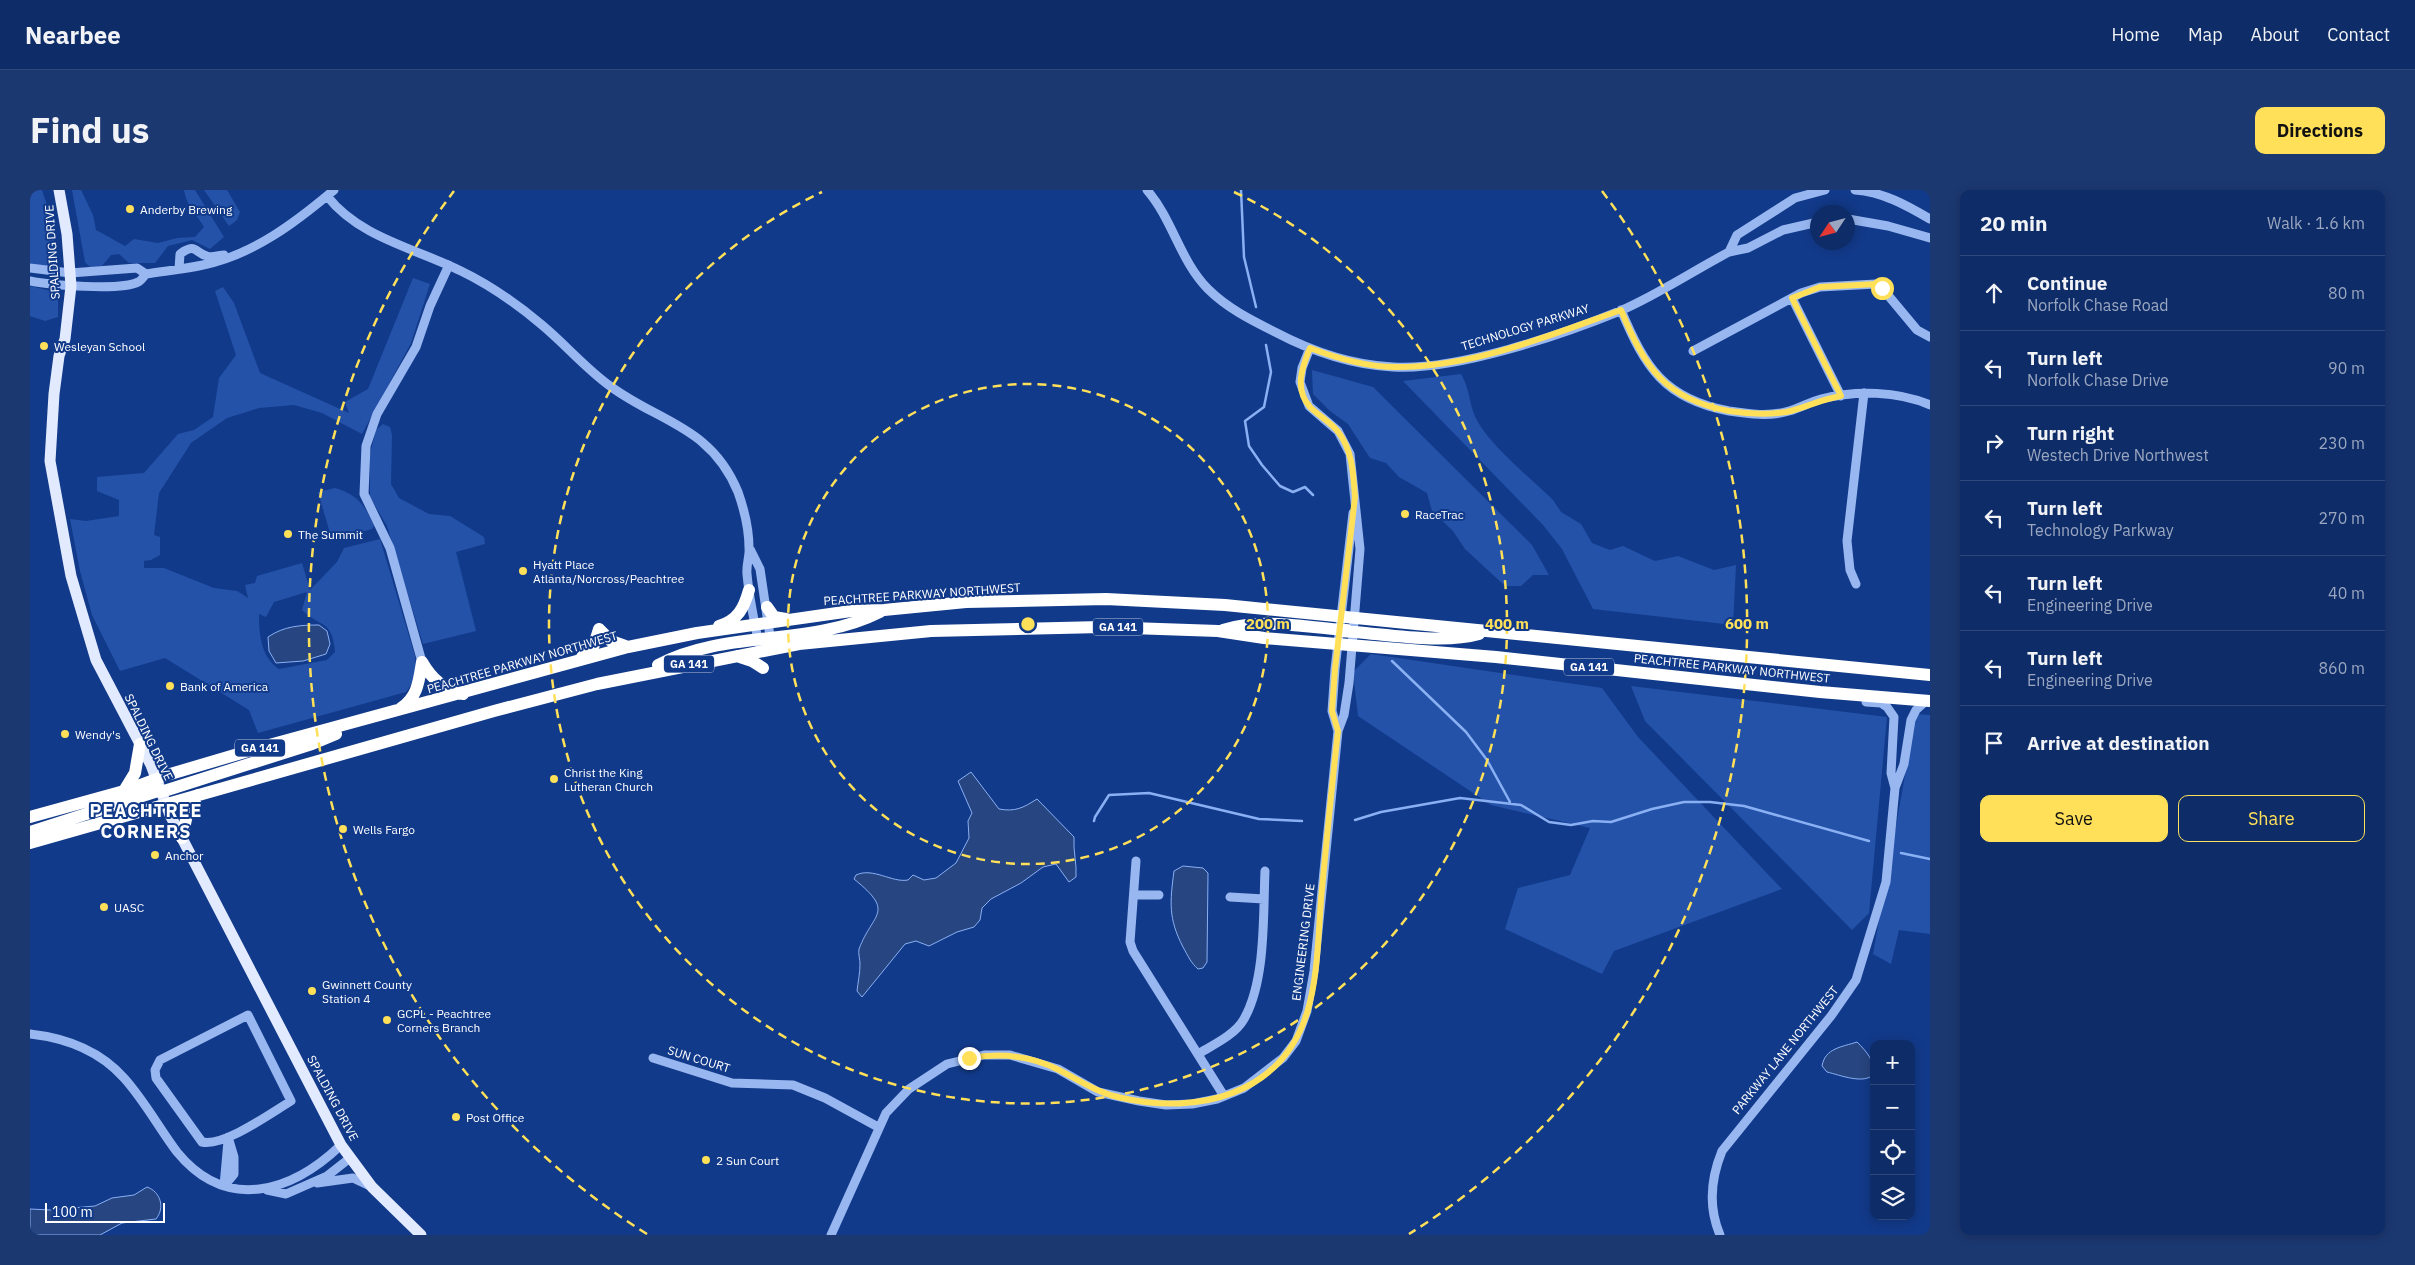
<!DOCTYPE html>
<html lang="en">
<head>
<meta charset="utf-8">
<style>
	:root { --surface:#0e2c68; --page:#1c3871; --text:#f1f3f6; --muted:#9ba7c0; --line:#2e487c; --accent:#ffe058 }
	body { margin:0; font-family:"IBM Plex Sans",sans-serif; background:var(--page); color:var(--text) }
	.controls { position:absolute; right:15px; bottom:15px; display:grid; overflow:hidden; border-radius:10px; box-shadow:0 2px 12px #0003 }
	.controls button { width:45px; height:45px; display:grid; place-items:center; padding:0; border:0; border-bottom:1px solid var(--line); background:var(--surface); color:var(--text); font:25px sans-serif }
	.compass { position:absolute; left:1780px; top:15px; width:45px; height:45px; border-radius:50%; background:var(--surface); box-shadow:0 2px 12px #0003; rotate:234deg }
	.scale { position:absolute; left:15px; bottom:12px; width:120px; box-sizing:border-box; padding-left:5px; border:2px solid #fff; border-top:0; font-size:14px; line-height:18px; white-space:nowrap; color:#fff; -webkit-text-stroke:4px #123a8a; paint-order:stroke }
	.stop { position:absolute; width:15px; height:15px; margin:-11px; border:4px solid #ffe058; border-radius:50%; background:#fff }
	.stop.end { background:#ffe058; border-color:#fff; box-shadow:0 1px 5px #0008 }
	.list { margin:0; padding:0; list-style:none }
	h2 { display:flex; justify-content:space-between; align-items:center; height:65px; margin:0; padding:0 20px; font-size:21px }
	h2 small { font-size:16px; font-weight:400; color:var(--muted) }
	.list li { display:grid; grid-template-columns:32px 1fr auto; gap:15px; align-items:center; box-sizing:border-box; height:75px; padding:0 20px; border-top:1px solid var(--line) }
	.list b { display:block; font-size:19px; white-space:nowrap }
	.list p { margin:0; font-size:16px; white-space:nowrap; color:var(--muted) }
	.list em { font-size:16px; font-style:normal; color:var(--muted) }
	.actions { display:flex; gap:10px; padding:15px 20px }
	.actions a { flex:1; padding:11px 0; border:1px solid var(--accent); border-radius:10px; text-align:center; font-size:18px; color:var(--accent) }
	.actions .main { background:var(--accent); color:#111 }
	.icon { flex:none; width:28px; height:28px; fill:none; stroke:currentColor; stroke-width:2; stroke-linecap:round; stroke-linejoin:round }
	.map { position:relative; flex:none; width:1900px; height:1045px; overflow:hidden; border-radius:10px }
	header { display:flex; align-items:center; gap:30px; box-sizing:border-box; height:70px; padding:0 25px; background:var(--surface); border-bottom:1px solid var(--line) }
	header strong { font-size:24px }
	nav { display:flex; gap:28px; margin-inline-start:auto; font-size:18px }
	.intro { display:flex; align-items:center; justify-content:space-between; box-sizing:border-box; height:120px; padding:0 30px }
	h1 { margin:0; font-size:35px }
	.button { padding:12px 22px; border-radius:10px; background:var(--accent); color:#111; font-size:18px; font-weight:700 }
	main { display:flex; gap:30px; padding:0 30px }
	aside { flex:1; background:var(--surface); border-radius:10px; box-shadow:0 2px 12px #0003 }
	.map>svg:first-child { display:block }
	.green { fill:#2452a9; fill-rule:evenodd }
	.water { fill:#274580; stroke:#8ab0f4 }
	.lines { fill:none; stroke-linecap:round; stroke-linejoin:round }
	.stream { stroke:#8ab0f4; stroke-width:2.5 }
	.minor { stroke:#98b7f1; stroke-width:9 }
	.major { stroke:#e2eaff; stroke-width:11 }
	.highway { stroke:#fff; stroke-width:12 }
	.route { stroke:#ffe058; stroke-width:6 }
	.ring { fill:none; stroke:#ffe058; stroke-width:2.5; stroke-dasharray:9 6 }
	.poi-dot { fill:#ffe058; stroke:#123a8a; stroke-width:2 }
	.labels { text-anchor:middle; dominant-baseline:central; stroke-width:4; stroke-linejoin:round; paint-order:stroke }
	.shield { fill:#123a8a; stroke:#b8c4dc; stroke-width:1 }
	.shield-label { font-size:11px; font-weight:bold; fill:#fff }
	.poi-label { font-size:12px; fill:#fff; stroke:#123a8a; text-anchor:start }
	.street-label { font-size:12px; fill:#fff; stroke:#123a8a }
	.district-label { font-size:18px; font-weight:bold; letter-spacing:1px; fill:#fff; stroke:#123a8a }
	.centre { fill:#ffe058; stroke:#123a8a; stroke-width:2.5 }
	.ring-label { font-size:15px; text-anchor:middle; font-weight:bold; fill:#ffe058; stroke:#123a8a; stroke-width:4; stroke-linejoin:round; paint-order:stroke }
</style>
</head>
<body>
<header>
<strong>Nearbee</strong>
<nav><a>Home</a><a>Map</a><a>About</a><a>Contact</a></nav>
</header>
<div class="intro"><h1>Find us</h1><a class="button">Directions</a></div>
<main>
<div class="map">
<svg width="1900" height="1045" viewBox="0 0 1900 1045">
	<rect width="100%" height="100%" fill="#123a8a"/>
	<path class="green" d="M0,0h12c6,19 19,50 8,68l4,5 -9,4 -15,-4z
		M42,0h9l12,25 3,15 29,16 9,-7 24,4 19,-5 18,-1 9,-10c-9,-15 -17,-20 -20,-37h11l29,47 -14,12 -18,-9 -24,6 -13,17h-26l-10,-9 -8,1 -9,11 -11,2 -6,-6z
		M174,0h23l13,22 -3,8 -8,6z
		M383,88l17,6 -19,59 -49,91 -40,-21 -28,-8 -35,3 -32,10 -36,25 -32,50 -5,42 6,2v18l-9,5 -7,1v7h20l50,20 23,3 11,7 -3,-13 10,-2 2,-7 45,-13 8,27 27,-28 7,-14 36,-9 35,117 2,20 -11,16 -148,41 -9,-23 -84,-52 -45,13 -28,-56 -12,-44 -10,-52 16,2 33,-5v-16l-22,-9v-14l47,-4 34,-39 16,-4 19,-13 6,-39 17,-23 -21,-64 8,-4 11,16 26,70 89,40 -4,-11 23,-13zM277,402l-5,18c20,19 30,9 33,42l-8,8 -48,9c-18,-12 -20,-34 -20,-55l7,3 8,-15z
		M0,96l21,5 7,8v18l-13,4 -15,-5z
		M1282,180l61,17 159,158 17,30h-16l-12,11h-16l-40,-37 -12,-18 -21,-20 -5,-18 -28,-16 -13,-14 -16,-5 -22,-34 -18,-13 -17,-17z
		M1431,184c8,13 8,27 13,40 11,28 57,64 79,86l8,12 20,12 11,19 18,7 13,-4 32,15 23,-5 36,14 22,-5 -3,60 -140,-16 -31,-60 -19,-24 -140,-144z
		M353,234l7,3 2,8 -1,49 8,14 30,16 21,2 34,21 1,7 -29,8 20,79 -53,13 -36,-118 -17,-29v-43l6,-24z
		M305,298c22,6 30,17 39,38l-2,3 -40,11 -14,-48z
		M1341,464l231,34 36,49 144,152 -168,62 -12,23 -97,-45 13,-41 52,-13 20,-47 -99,-23 -133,-89 -5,-44z
		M1601,496l256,31 -18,196 -17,17 -207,-209z
		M1886,524l14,1v219l-31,-4 -8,34 -18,-10z"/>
	<path class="water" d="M289,435l8,6 3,13 -4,10 -23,7 -27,2 -7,-12 -1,-14c16,-11 33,-12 51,-12z
		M941,582l28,37c16,3 24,-1 38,-10l37,38c-1,14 3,27 2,40l-7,5 -13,-18 -13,3 -22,16 -30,16 -9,9 -2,12 -6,7 -17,5 -28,14 -13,-5 -11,3 -43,53 -5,-6c1,-9 3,-18 3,-27 0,-4 -2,-11 -1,-15 14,-37 37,-36 -5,-70l2,-4c17,-8 36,8 52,5l5,-5 11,5 12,-2 20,-15 13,-25 -1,-17 4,-8 -14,-32z
		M1153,676l20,2 5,5 -1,89 -4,6 -5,1c-7,-6 -10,-13 -15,-22 -15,-29 -13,-45 -9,-76z
		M1827,852c10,10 17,18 17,32 -10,11 -34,1 -47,-2l-5,-6c3,-18 20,-19 35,-24z
		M117,997c14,5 18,21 9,32l-34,4 -22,12h-70v-26l20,1 45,-4 17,-8 22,-3z"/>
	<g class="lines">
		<path class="stream" d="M1211,0l3,67 12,50
			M1236,155l5,27 -7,35 -19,14 4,25 13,19 18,21 13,6 12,-5 8,8
			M1362,471l74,71 21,28 23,42
			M1325,630l26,-8 79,-14 61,7 28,17 22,3 22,-4 18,1 41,-13 32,-7h26l34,4 125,35
			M1064,631l1,-4 14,-22 40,-2 110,26 43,2
			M1871,663l29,6"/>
		<path class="minor" d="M1117,0c26,30 33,71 61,99 19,19 43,31 67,43 36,19 77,33 118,35 63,4 168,-32 227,-56 37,-16 73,-40 109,-59l19,-4 35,-18 35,-8
			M1825,0c28,2 51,15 75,29
			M297,6c33,42 88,52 134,75 29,14 56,33 81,54 24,20 43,43 68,61 48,36 101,40 128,106 6,17 11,38 11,56 1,8 -3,16 -2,26 2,23 7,47 12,70
			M1818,29l40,7 42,12
			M1699,62l8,-17 58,-37 30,-8
			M0,78l40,5 67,-5 9,6
			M149,79l1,-15c16,-12 15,-1 27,2 4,2 13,-1 17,-1
			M116,84c19,-3 39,-5 57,-9 50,-10 93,-43 131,-75
			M0,91c19,4 92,10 108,1 3,-1 6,-6 8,-8
			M1762,108l49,98
			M1591,120c24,57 43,89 108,101 20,3 40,6 60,0 11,-3 21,-9 32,-12 35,-9 77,-8 109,6
			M1663,161l108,-58 19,-6 56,-3 6,4 35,42 13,7
			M720,359l10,20 11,74
			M1826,394l-6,-14 -3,-29 17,-148
			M392,472l-32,-114 -26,-54 2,-48 11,-32 39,-67 14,-41 19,-41
			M1308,541l-6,-20 3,-42 18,-156
			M1865,598l9,-24 7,-44 5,-10 11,-10
			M1106,671l-6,81 3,9 91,145
			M1104,705h25
			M1200,707l34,2
			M218,825l43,86c-20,12 -67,46 -89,41l-46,-64 -1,-8 5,-10z
			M0,844c36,4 69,16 94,44 20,22 35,50 53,74 50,61 115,40 164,-7
			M1168,864c15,-9 37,-19 46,-35 22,-39 19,-103 21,-148
			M623,868l79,25 61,2 32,13 53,29
			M287,993l36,-5 19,9
			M194,996l10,-12v-17l-6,-20
			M194,996l4,-45
			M237,1000l19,4 41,-18 23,-18
			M801,1045l55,-122 23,-24 38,-25 37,-9h26l48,14 40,23 41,9 27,4 26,-1 25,-5 27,-11 39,-30 13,-17 11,-30 7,-40 24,-240 6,-16 5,-32 11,-134 -10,-95 -12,-23 -29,-25 -9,-24 2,-14 8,-20
			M1690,1045c-12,-28 -9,-57 2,-84l109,-135 25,-36 30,-98 9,-94 -4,-15 3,-56 -7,-10 -6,-4 -15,-1"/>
		<path class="major" d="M29,0l8,44 4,52 -6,53 -6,17 -5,38 -4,67 21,115 25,84 55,105 19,50 171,330 31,42 49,48"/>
		<path class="highway" d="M737,417l7,10 12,2
			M689,436c19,-6 25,-18 30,-36
			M569,439l12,12 17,6
			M1193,440c39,-13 84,-2 124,0
			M1310,441c41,2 101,14 139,3
			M707,466l15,5 11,7
			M552,467l12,-12 5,-16
			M392,472c10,17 21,27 41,32
			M628,475c68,-36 153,-18 222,-53
			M371,518c17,-11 18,-28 21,-46
			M94,601l11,-18 5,-29
			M131,602l151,-48 24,-10
			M0,627l94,-26 43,-16 88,-26 373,-102 69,-14 154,-22 33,-1 82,-8 140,-3 119,6 705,70
			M0,642l131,-42
			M152,648l6,-28 10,-15
			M0,653l464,-132 103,-27 202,-40 132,-13 171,-4 116,4 46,7 232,19 324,35 110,9"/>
	</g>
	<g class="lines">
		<path class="route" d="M939,868c30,-5 60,-3 88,11 22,11 40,24 65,29 76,17 159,-3 185,-85 12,-39 11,-84 15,-124 5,-53 10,-105 16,-158l-6,-20 3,-42 20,-172c-2,-23 -2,-45 -16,-64 -7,-10 -20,-17 -29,-26 -16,-18 -8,-40 0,-59 26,10 58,19 86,19 77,0 152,-31 225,-57 24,58 44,89 108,101 20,3 37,4 57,1 19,-4 35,-13 55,-16l-49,-98 28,-11 56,-3 6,4"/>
	</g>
	<g class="ring">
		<circle cx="998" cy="434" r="240"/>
		<path d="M1204 2A479 479 0 1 1 792 2"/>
		<path d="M617 1044A719 719 0 0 1 424 1M1572 1A719 719 0 0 1 1379 1044"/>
	</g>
	<g class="poi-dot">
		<circle cx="100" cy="19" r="5"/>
		<circle cx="14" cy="156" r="5"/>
		<circle cx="1375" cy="324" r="5"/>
		<circle cx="258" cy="344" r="5"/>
		<circle cx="493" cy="381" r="5"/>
		<circle cx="140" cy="496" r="5"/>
		<circle cx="35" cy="544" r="5"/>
		<circle cx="524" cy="589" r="5"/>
		<circle cx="313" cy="639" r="5"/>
		<circle cx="125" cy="665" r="5"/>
		<circle cx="74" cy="717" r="5"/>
		<circle cx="282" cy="801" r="5"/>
		<circle cx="357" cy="830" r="5"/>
		<circle cx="426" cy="927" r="5"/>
		<circle cx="676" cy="970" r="5"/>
	</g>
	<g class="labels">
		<g class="shield">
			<rect x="1063" y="428.5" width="50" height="17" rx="4"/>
			<rect x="634" y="465.5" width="50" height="17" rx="4"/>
			<rect x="1534" y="468.5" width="50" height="17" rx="4"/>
			<rect x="205" y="549.5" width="50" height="17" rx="4"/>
		</g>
		<g class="shield-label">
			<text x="1088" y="437">GA 141</text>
			<text x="659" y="474">GA 141</text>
			<text x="1559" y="477">GA 141</text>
			<text x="230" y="558">GA 141</text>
		</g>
		<g class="poi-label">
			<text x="110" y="19">Anderby Brewing</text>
			<text x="24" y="156">Wesleyan School</text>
			<text x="1385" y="324">RaceTrac</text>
			<text x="268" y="344">The Summit</text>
			<text x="503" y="374">Hyatt Place<tspan x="503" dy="14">Atlanta/Norcross/Peachtree</tspan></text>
			<text x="150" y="496">Bank of America</text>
			<text x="45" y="544">Wendy's</text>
			<text x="534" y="582">Christ the King<tspan x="534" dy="14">Lutheran Church</tspan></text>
			<text x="323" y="639">Wells Fargo</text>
			<text x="135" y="665">Anchor</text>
			<text x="84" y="717">UASC</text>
			<text x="292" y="794">Gwinnett County<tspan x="292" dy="14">Station 4</tspan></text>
			<text x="367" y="823">GCPL - Peachtree<tspan x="367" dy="14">Corners Branch</tspan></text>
			<text x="436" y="927">Post Office</text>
			<text x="686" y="970">2 Sun Court</text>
		</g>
		<g class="street-label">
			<text transform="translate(22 62) rotate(-94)">SPALDING DRIVE</text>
			<text transform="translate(1495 137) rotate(-17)">TECHNOLOGY PARKWAY</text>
			<text transform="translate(892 404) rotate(-4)">PEACHTREE PARKWAY NORTHWEST</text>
			<text transform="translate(492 472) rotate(-16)">PEACHTREE PARKWAY NORTHWEST</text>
			<text transform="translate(1702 478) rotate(6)">PEACHTREE PARKWAY NORTHWEST</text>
			<text transform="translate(119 547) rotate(64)">SPALDING DRIVE</text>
			<text transform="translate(1273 752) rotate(-83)">ENGINEERING DRIVE</text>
			<text transform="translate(1755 860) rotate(-51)">PARKWAY LANE NORTHWEST</text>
			<text transform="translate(669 869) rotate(17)">SUN COURT</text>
			<text transform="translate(303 908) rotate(62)">SPALDING DRIVE</text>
		</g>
		<g class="district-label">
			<text x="116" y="620">PEACHTREE<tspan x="116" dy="21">CORNERS</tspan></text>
		</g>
	</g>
	<circle cx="998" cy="434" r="8" class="centre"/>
	<g class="ring-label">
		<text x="1238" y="439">200 m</text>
		<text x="1477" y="439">400 m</text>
		<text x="1717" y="439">600 m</text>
	</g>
</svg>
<div class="controls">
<button>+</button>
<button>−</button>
<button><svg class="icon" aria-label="locate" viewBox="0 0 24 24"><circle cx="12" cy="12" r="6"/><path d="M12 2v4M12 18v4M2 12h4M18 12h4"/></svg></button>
<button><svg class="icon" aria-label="layers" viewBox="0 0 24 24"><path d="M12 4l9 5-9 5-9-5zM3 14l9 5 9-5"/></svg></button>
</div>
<svg class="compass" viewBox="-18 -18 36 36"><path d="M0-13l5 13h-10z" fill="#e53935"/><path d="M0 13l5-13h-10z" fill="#9ba7c0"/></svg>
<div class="scale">100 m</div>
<div class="stop" style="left:1852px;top:98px"></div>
<div class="stop end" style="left:939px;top:868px"></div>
</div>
<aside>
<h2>20 min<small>Walk · 1.6 km</small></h2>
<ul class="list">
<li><svg class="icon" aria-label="ahead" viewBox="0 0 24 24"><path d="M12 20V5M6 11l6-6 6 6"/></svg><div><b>Continue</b><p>Norfolk Chase Road</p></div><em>80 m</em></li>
<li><svg class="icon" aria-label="left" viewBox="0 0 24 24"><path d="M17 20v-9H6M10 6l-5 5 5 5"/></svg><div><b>Turn left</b><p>Norfolk Chase Drive</p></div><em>90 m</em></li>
<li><svg class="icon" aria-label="right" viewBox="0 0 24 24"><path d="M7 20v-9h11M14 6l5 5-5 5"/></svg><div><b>Turn right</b><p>Westech Drive Northwest</p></div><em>230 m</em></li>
<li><svg class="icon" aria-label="left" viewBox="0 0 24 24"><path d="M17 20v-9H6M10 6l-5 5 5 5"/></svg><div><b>Turn left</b><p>Technology Parkway</p></div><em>270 m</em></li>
<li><svg class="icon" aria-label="left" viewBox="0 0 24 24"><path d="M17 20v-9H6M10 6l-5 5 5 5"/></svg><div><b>Turn left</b><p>Engineering Drive</p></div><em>40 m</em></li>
<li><svg class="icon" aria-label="left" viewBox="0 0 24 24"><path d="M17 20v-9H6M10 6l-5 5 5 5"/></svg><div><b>Turn left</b><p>Engineering Drive</p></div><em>860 m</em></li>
<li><svg class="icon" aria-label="arrive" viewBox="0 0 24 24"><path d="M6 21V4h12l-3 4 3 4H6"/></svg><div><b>Arrive at destination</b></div></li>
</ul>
<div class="actions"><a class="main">Save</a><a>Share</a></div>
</aside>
</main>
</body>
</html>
